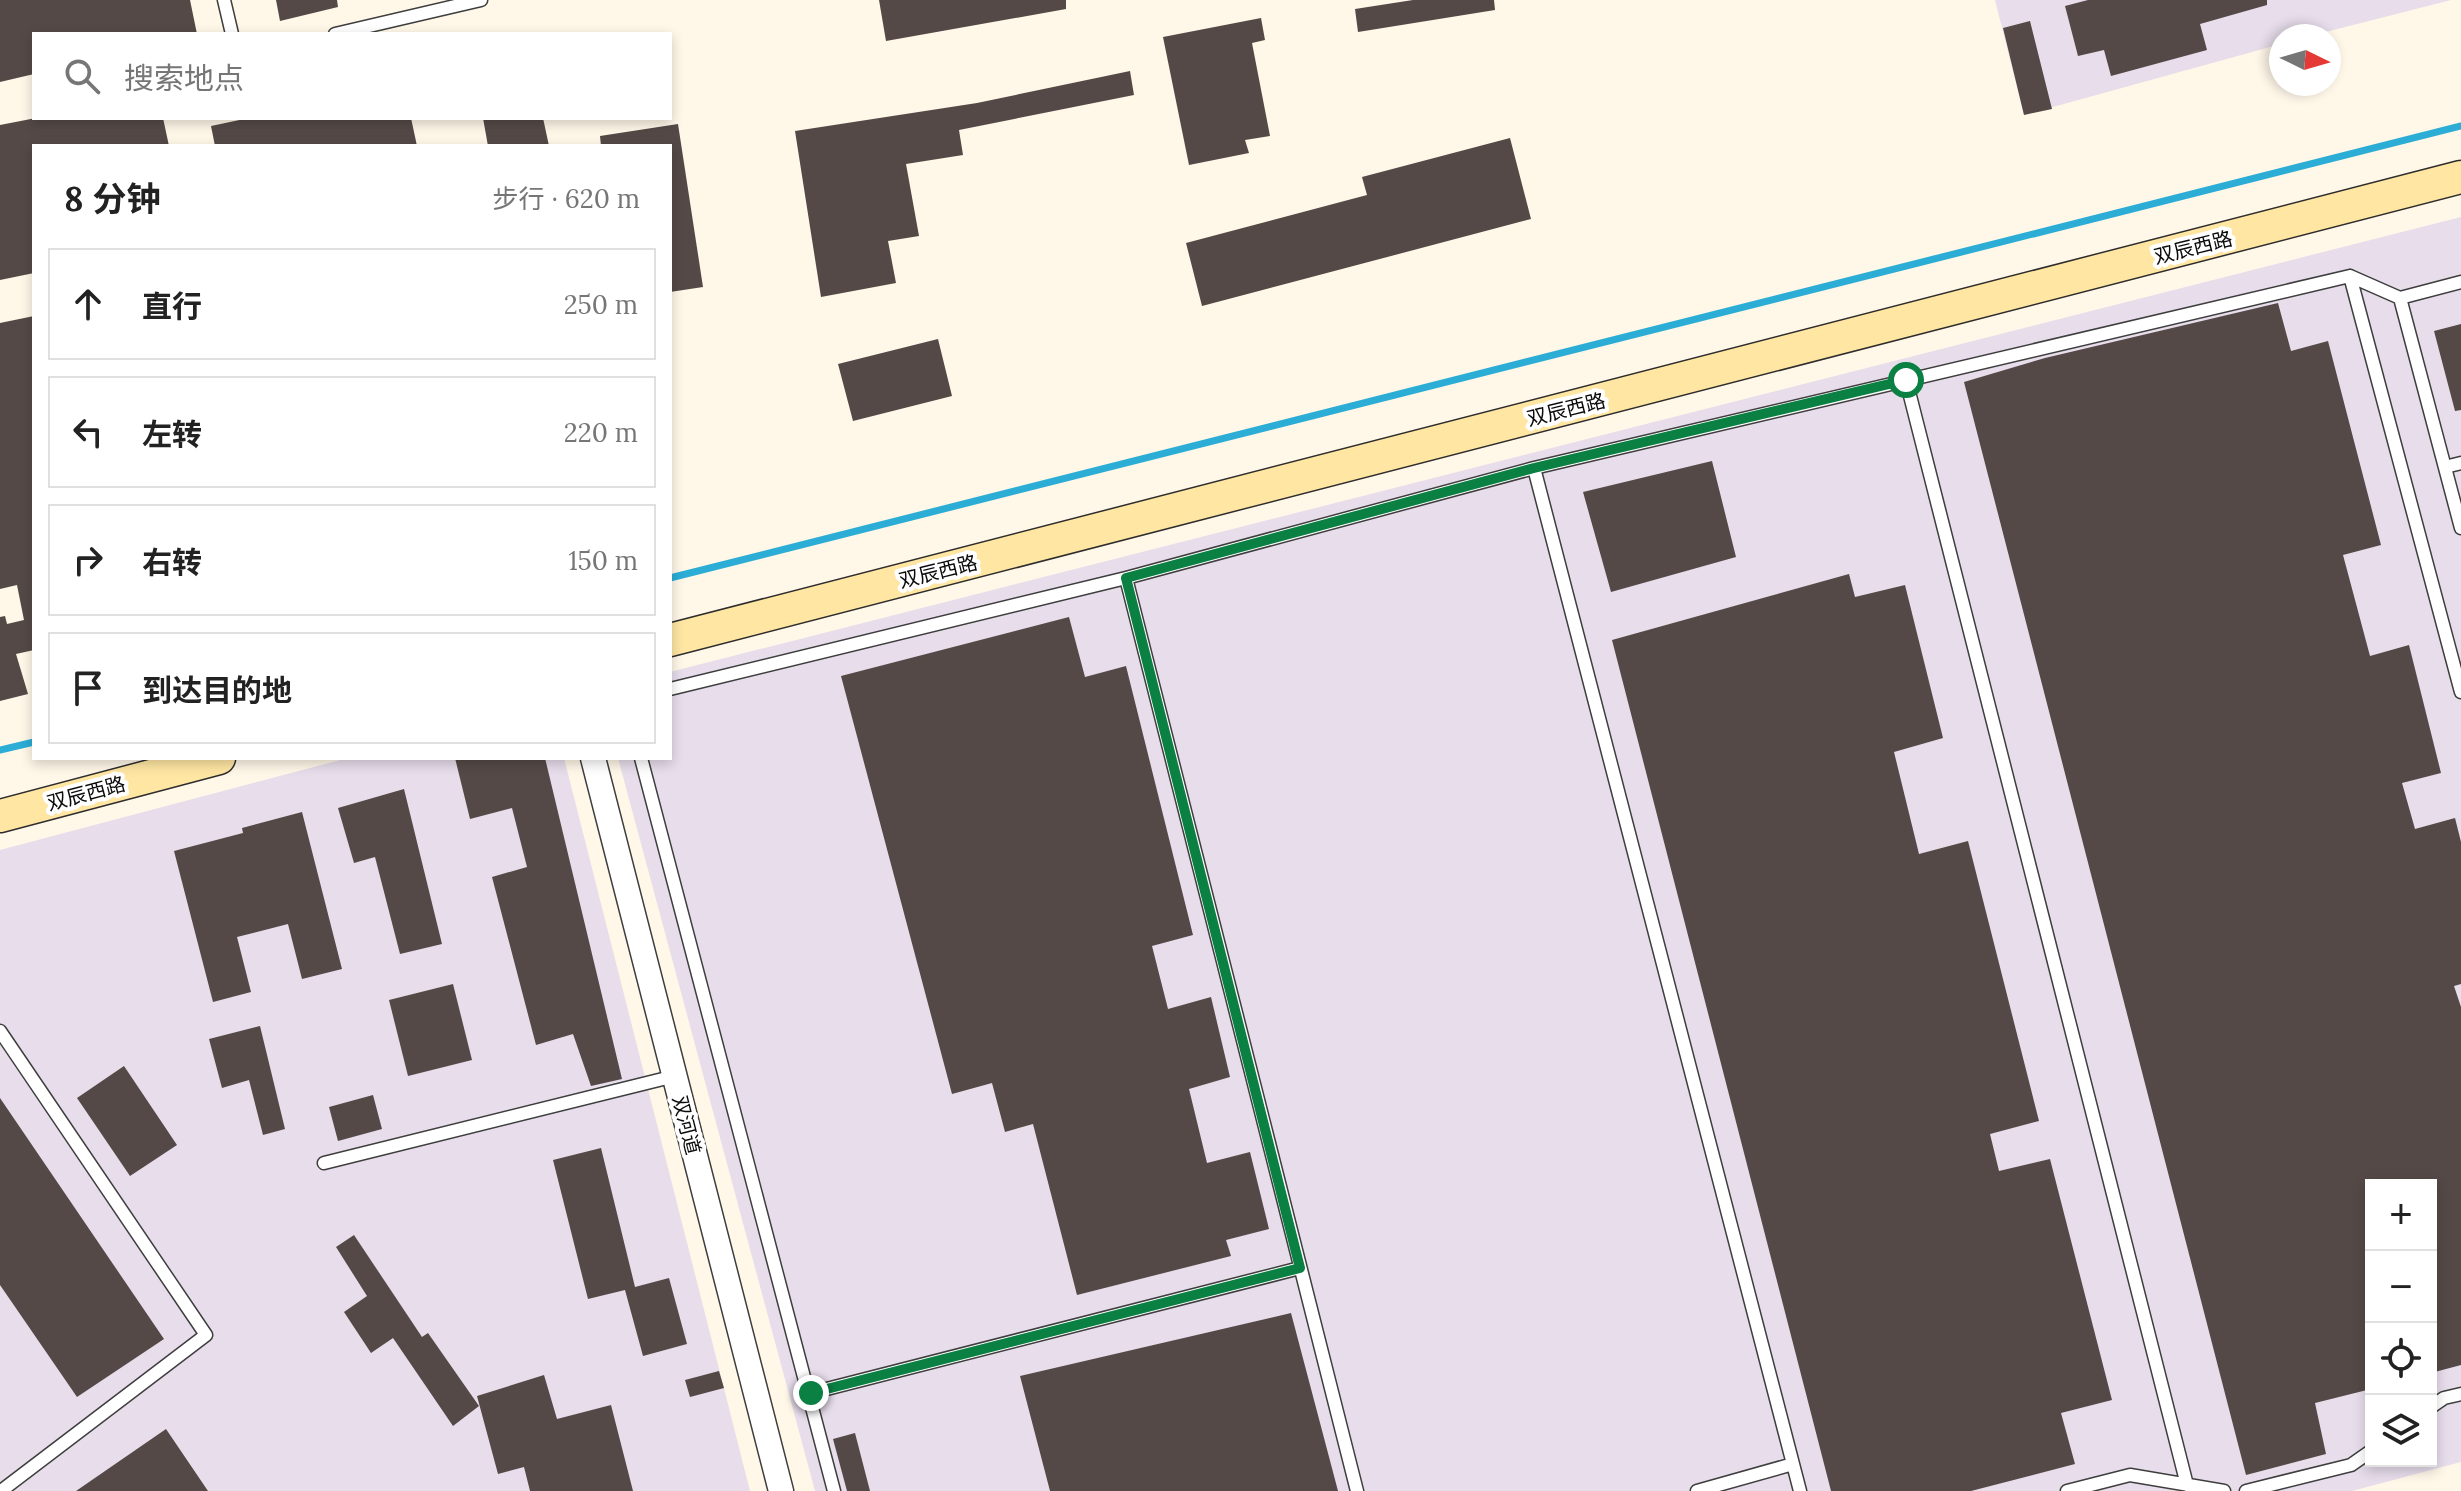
<!DOCTYPE html>
<html lang="zh">
<head>
<meta charset="utf-8">
<style>
	:root { --surface:#fff; --page:#f6f6f6; --text:#222; --muted:#767676; --line:#e0e0e0 }
	body { margin:0; font-family:Lora,"Noto Sans SC",serif; background:var(--page); color:var(--text) }
	.controls { position:absolute; right:24px; bottom:24px; display:grid; overflow:hidden; border-radius:0px; box-shadow:0 4px 12px #0003 }
	.controls button { width:72px; height:72px; display:grid; place-items:center; padding:0; border:0; border-bottom:2px solid var(--line); background:var(--surface); color:var(--text); font:40px sans-serif }
	.compass { position:absolute; left:2269px; top:24px; width:72px; height:72px; border-radius:50%; background:var(--surface); box-shadow:0 4px 12px #0003; rotate:95deg }
	.stop { position:absolute; width:24px; height:24px; margin:-18px; border:6px solid #0b8043; border-radius:50%; background:#fff }
	.stop.end { background:#0b8043; border-color:#fff; box-shadow:0 2px 8px #0008 }
	.list { margin:0; padding:0; list-style:none }
	h2 { display:flex; justify-content:space-between; align-items:center; height:104px; margin:0; padding:0 32px; font-size:34px }
	h2 small { font-size:26px; font-weight:400; color:var(--muted) }
	.list li { display:grid; grid-template-columns:52px 1fr auto; gap:24px; align-items:center; box-sizing:border-box; height:112px; margin:0 16px 16px; padding:0 16px; border:2px solid var(--line); border-radius:0px }
	.list b { display:block; font-size:30px; white-space:nowrap }
	.list em { font-size:26px; font-style:normal; color:var(--muted) }
	.icon { flex:none; width:44px; height:44px; fill:none; stroke:currentColor; stroke-width:2; stroke-linecap:round; stroke-linejoin:round }
	.map { position:relative; flex:none; width:2461px; height:1491px; overflow:hidden }
	.search { position:absolute; background:var(--surface); box-shadow:0 4px 12px #0003; left:32px; top:32px; width:640px; height:88px; display:flex; align-items:center; gap:20px; box-sizing:border-box; padding:0 28px; border-radius:0px; color:var(--muted); font-size:30px }
	.panel { position:absolute; background:var(--surface); box-shadow:0 4px 12px #0003; left:32px; top:144px; width:640px; height:616px; border-radius:0px }
	.map>svg:first-child { display:block }
	.industrial { fill:#e7ddeb; fill-rule:evenodd }
	.lines { fill:none; stroke-linecap:round; stroke-linejoin:round }
	.stream { stroke:#2badd6; stroke-width:7 }
	.building { fill:#544946 }
	.service-casing { stroke:#3e3e3e; stroke-width:15 }
	.minor-casing { stroke:#3e3e3e; stroke-width:27 }
	.secondary-casing { stroke:#2d2d2d; stroke-width:35 }
	.service { stroke:#fff; stroke-width:12 }
	.minor { stroke:#fff; stroke-width:24 }
	.secondary { stroke:#ffe6a3; stroke-width:32 }
	.route { stroke:#0b8043; stroke-width:10 }
	.labels { text-anchor:middle; dominant-baseline:central; stroke-width:8; stroke-linejoin:round; paint-order:stroke }
	.street-label { font-size:20px; fill:#0b0b0b; stroke:#fff }
</style>
</head>
<body>
<div class="map">
<svg width="2461" height="1491" viewBox="0 0 2461 1491">
	<rect width="100%" height="100%" fill="#fff7e8"/>
	<path class="industrial" d="M1995,0h456l-141,36h-29v8l-257,71z
		M2461,217v1245l-109,29h-1537l-197,-733h52v-86zM2371,1185h60v276h-60z
		M348,758h216l186,733h-750v-641z"/>
	<g class="lines">
		<path class="stream" d="M670,578l1791,-452
			M0,750l34,-8"/>
	</g>
	<path class="building" d="M0,0h190l7,34h-163v40l-34,8z
		M276,0h61l1,7 -58,14z
		M879,0h187v9l-180,32z
		M1413,0h81l1,10 -137,22 -3,-23z
		M2088,0h179v5l-67,19 7,26 -96,26 -7,-26 -26,6 -13,-50z
		M1261,18l4,22 -13,3 18,93 -25,4 4,13 -60,12 -26,-128z
		M2030,21l22,88 -28,6 -21,-87z
		M1130,71l4,24 -175,35 4,25 -57,9 13,72 -31,5 8,42 -75,14 -26,-166 182,-28z
		M36,118h127l6,28h-135v127l-34,7v-155z
		M249,118h162l6,28h-202l-4,-20z
		M483,118h60l6,28h-61z
		M678,124l25,163 -33,5v-146h-69l-1,-10z
		M1510,138l21,81 -329,87 -16,-63 181,-48 -5,-18z
		M2278,303l13,48 37,-10 53,204 -38,10 27,101 39,-11 32,128 -39,10 13,46 40,-11 6,24v142l-7,2 7,21v358l-30,8v-188h-60v204l-56,14 11,51 -80,21 -282,-1093 81,-24z
		M34,316v334l-18,4 12,40 -28,7v-84l5,-1 2,8 17,-4 -7,-35 -17,4v-266z
		M2461,324v86l-6,1 -21,-80z
		M938,339l14,57 -99,25 -15,-57z
		M1712,461l24,96 -125,35 -28,-100z
		M1849,574l6,23 50,-12 38,153 -49,14 25,102 49,-13 71,280 -49,13 9,37 51,-12 62,241 -51,13 14,51 -104,27h-140l-219,-851z
		M1069,617l16,60 41,-11 67,269 -41,11 16,63 43,-12 19,80 -41,12 18,74 43,-11 19,77 -43,11 5,16 -154,39 -44,-171 -28,8 -13,-49 -40,11 -111,-418z
		M455,758h90l77,321 -31,7 -18,-52 -37,11 -44,-168 35,-10 -15,-59 -42,11z
		M404,789l38,155 -42,10 -25,-97 -21,6 -16,-55z
		M302,812l40,157 -40,10 -14,-55 -51,13 14,55 -38,10 -39,-151 69,-18 -1,-5z
		M453,984l19,76 -64,16 -19,-76z
		M260,1026l25,103 -22,6 -14,-55 -27,8 -13,-49z
		M124,1066l53,79 -47,31 -53,-78z
		M373,1095l9,34 -44,12 -9,-34z
		M0,1098l164,241 -87,58 -77,-112z
		M601,1148l34,139 34,-9 18,66 -44,12 -18,-66 -37,9 -35,-139z
		M354,1235l68,102 6,-4 51,73 -26,20 -60,-88 -22,15 -27,-41 23,-16 -31,-49z
		M1291,1313l47,178h-288l-30,-115z
		M719,1371l5,17 -34,9 -5,-17z
		M544,1375l13,44 54,-14 22,86h-103l-6,-24 -26,7 -21,-78z
		M166,1429l42,62h-132z
		M855,1433l15,58h-23l-14,-52z"/>
	<g class="lines">
		<defs>
			<path id="service" d="M224,0l8,34
				M335,34l146,-34
				M2350,276l50,22 61,230
				M2400,298l61,-16
				M1906,380l281,1105
				M2445,467l16,-4
				M1534,468l266,1023
				M1126,578l408,-110 816,-192 111,416
				M670,689l456,-111 231,913
				M641,758l193,733
				M0,1031l206,304 -205,156
				M324,1163l351,-87
				M811,1393l489,-125
				M2431,1407l13,-9 17,-4
				M1697,1491l96,-27
				M2067,1491l63,-16 94,16
				M2246,1491l105,-26 20,-14"/>
			<path id="minor" d="M593,758l188,733"/>
			<path id="secondary" d="M670,640l1791,-463
				M0,816l219,-58"/>
		</defs>
		<use href="#service" class="service-casing"/>
		<use href="#minor" class="minor-casing"/>
		<use href="#secondary" class="secondary-casing"/>
		<use href="#service" class="service"/>
		<use href="#minor" class="minor"/>
		<use href="#secondary" class="secondary"/>
	</g>
	<g class="lines">
		<path class="route" d="M811,1393l489,-125 -174,-690 408,-110 372,-88"/>
	</g>
	<g class="labels">
		<g class="street-label">
			<text transform="translate(2193 247) rotate(-14)">双辰西路</text>
			<text transform="translate(1566 409) rotate(-14)">双辰西路</text>
			<text transform="translate(938 571) rotate(-14)">双辰西路</text>
			<text transform="translate(86 793) rotate(-15)">双辰西路</text>
			<text transform="translate(687 1125) rotate(76)">双河道</text>
		</g>
	</g>
</svg>
<div class="controls">
<button>+</button>
<button>−</button>
<button><svg class="icon" aria-label="locate" viewBox="0 0 24 24"><circle cx="12" cy="12" r="6"/><path d="M12 2v4M12 18v4M2 12h4M18 12h4"/></svg></button>
<button><svg class="icon" aria-label="layers" viewBox="0 0 24 24"><path d="M12 4l9 5-9 5-9-5zM3 14l9 5 9-5"/></svg></button>
</div>
<svg class="compass" viewBox="-18 -18 36 36"><path d="M0-13l5 13h-10z" fill="#e53935"/><path d="M0 13l5-13h-10z" fill="#767676"/></svg>
<div class="stop" style="left:1906px;top:380px"></div>
<div class="stop end" style="left:811px;top:1393px"></div>
<div class="search"><svg class="icon" aria-label="search" viewBox="0 0 24 24"><circle cx="10" cy="10" r="6"/><path d="M15 15l6 6"/></svg>搜索地点</div>
<section class="panel">
<h2>8 分钟<small>步行 · 620 m</small></h2>
<ul class="list">
<li><svg class="icon" aria-label="ahead" viewBox="0 0 24 24"><path d="M12 20V5M6 11l6-6 6 6"/></svg><div><b>直行</b></div><em>250 m</em></li>
<li><svg class="icon" aria-label="left" viewBox="0 0 24 24"><path d="M17 20v-9H6M10 6l-5 5 5 5"/></svg><div><b>左转</b></div><em>220 m</em></li>
<li><svg class="icon" aria-label="right" viewBox="0 0 24 24"><path d="M7 20v-9h11M14 6l5 5-5 5"/></svg><div><b>右转</b></div><em>150 m</em></li>
<li><svg class="icon" aria-label="arrive" viewBox="0 0 24 24"><path d="M6 21V4h12l-3 4 3 4H6"/></svg><div><b>到达目的地</b></div></li>
</ul>
</section>
</div>
</body>
</html>
